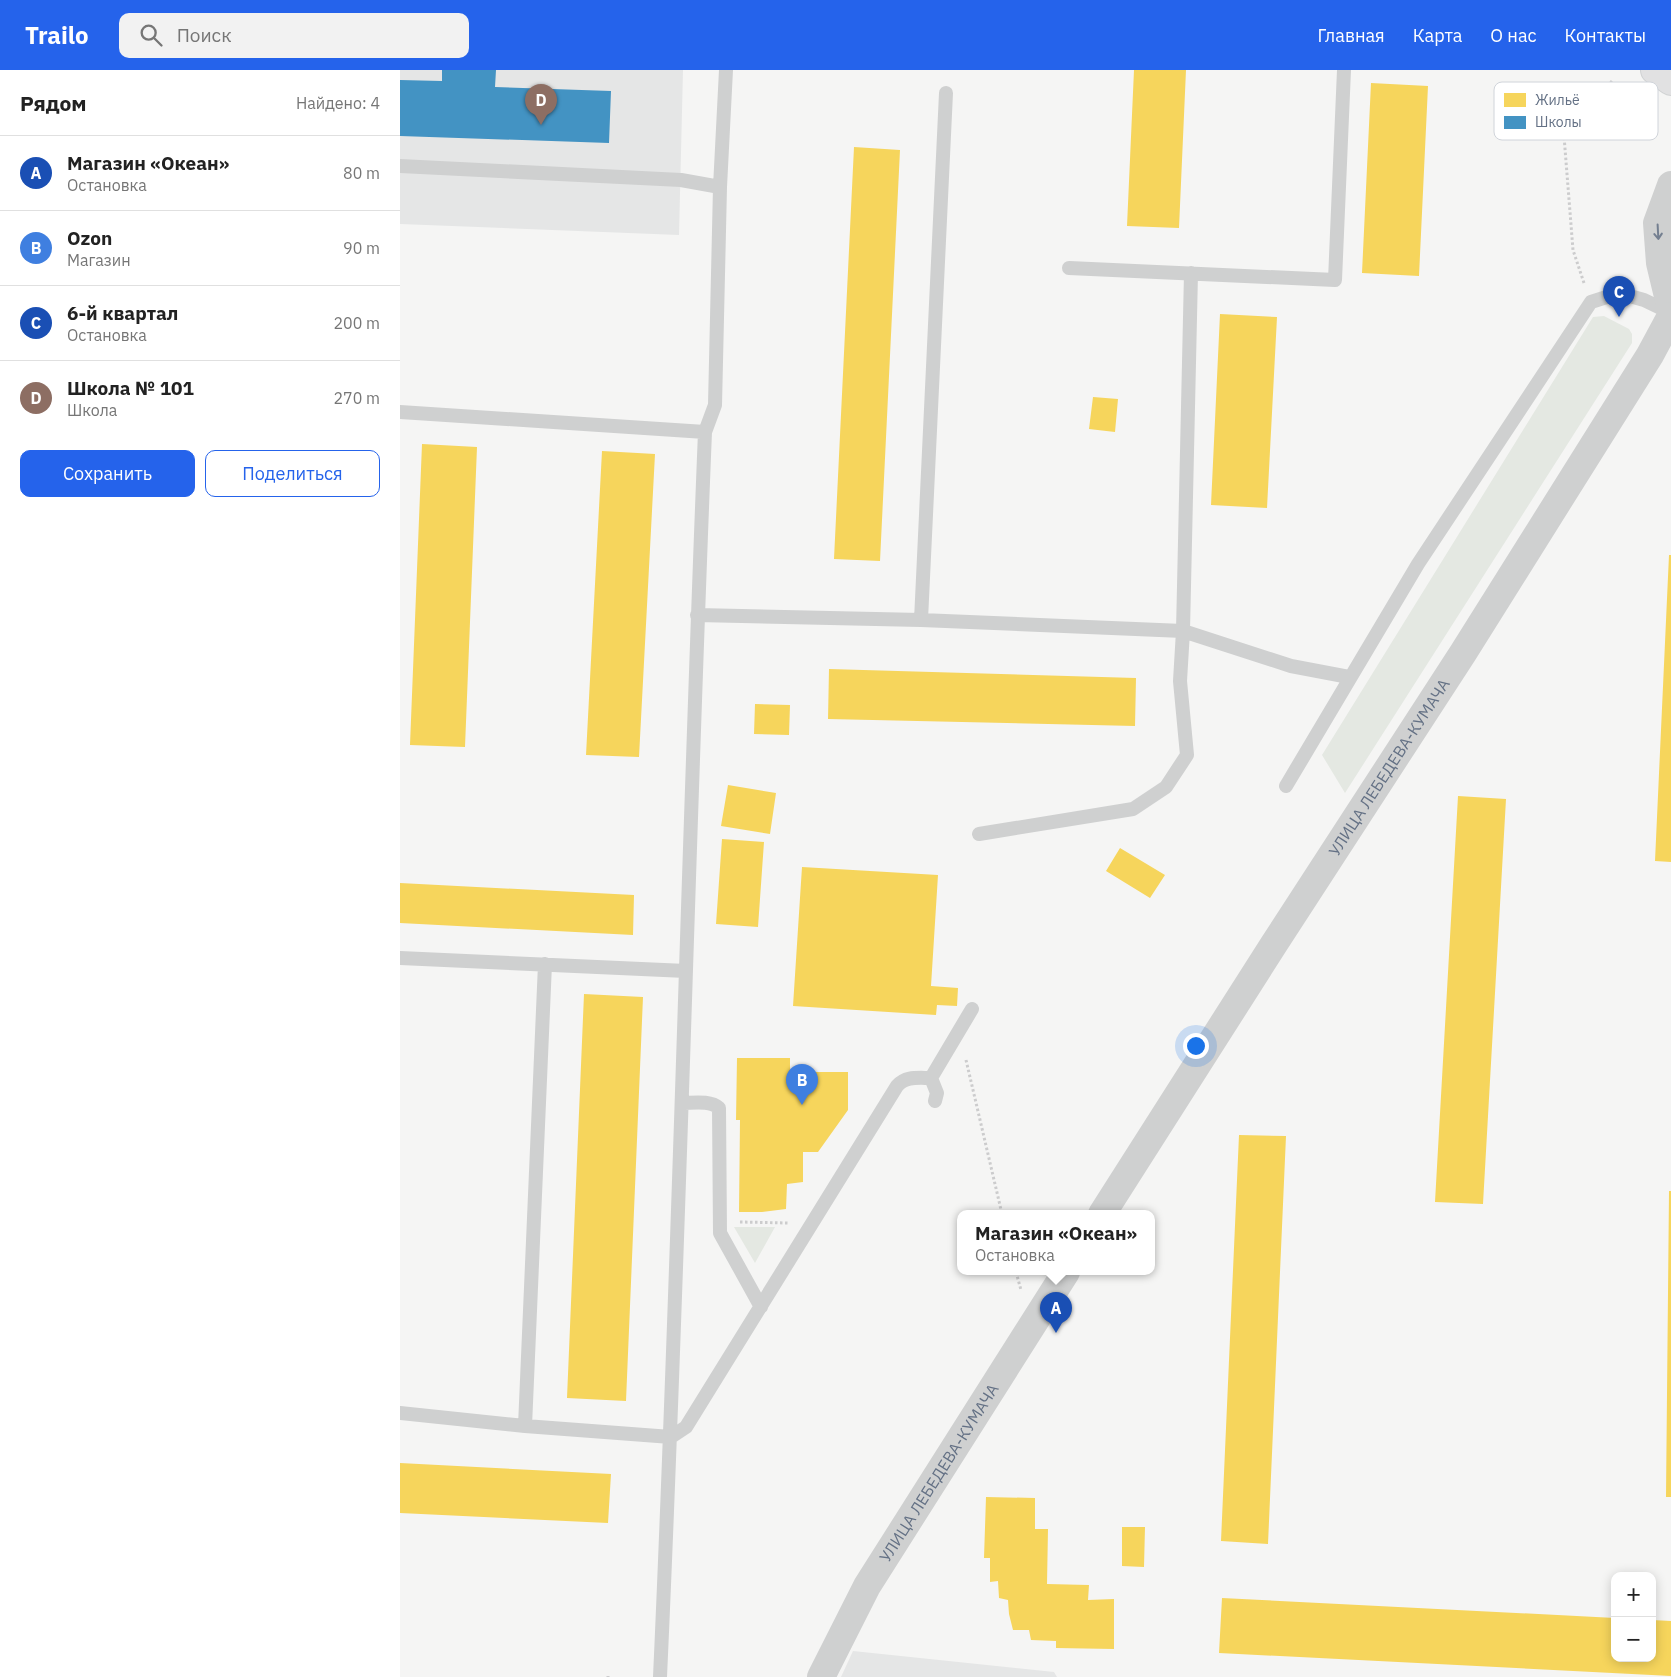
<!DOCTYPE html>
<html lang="ru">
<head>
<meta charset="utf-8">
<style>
	:root { --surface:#fff; --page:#f2f2f2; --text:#222; --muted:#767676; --line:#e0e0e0; --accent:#2563eb }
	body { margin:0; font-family:"IBM Plex Sans",sans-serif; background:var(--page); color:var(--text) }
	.controls { position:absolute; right:15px; bottom:15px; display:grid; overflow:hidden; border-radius:10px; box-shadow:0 2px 12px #0003 }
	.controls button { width:45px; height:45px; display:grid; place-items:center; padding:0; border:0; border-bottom:1px solid var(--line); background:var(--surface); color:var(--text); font:25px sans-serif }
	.you { position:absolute; left:795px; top:975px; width:18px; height:18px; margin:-12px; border:4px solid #fff; border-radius:50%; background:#1a73e8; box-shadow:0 0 0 8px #1a73e833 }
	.badge { display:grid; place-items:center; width:32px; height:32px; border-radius:50%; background:var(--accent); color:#fff; font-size:16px; font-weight:700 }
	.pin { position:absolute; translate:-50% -41px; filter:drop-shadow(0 1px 2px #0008) }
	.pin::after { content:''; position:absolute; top:26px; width:18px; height:15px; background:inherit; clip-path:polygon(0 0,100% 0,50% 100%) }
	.popup { position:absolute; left:557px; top:1140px; width:198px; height:65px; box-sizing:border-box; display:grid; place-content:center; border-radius:10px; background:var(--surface); filter:drop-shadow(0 1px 4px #0005); font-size:16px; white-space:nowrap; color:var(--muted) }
	.popup b { font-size:19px; color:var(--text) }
	.popup::after { content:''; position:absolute; left:50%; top:100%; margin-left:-10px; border:10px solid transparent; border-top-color:var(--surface) }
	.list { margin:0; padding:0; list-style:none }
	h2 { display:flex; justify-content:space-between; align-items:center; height:65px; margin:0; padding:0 20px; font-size:21px }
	h2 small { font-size:16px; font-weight:400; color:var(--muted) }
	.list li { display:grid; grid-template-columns:32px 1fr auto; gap:15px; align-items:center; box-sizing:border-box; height:75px; padding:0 20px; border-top:1px solid var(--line) }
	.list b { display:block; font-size:19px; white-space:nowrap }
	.list p { margin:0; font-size:16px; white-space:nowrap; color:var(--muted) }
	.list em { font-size:16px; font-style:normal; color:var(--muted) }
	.actions { display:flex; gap:10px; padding:15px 20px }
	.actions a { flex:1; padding:11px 0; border:1px solid var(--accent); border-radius:10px; text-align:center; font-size:18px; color:var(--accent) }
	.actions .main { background:var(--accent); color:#fff }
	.icon { flex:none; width:28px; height:28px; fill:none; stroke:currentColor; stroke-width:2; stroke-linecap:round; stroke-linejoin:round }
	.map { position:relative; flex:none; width:1271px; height:1607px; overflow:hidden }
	header { display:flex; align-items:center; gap:30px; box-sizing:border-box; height:70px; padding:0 25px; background:var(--accent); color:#fff }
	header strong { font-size:24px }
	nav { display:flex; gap:28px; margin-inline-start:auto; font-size:18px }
	.search { width:350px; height:45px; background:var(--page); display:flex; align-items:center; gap:12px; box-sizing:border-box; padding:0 18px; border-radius:10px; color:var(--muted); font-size:19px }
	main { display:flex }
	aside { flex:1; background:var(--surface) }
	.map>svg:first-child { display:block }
	.built { fill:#e5e6e6 }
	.green { fill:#e4e8e2 }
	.homes { fill:#f6d55c }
	.schools { fill:#4393c3 }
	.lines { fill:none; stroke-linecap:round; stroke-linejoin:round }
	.secondary-casing { stroke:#d0d2d3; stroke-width:30 }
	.path { stroke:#cccccd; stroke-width:3; stroke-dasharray:2.5 2.5; stroke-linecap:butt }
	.service { stroke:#cfd0d0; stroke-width:14 }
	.tertiary { stroke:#cfd0d0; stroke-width:28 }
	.secondary { stroke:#e1e1e2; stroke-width:28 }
	.oneway { stroke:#747f90 }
	.labels { text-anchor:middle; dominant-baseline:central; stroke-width:5; stroke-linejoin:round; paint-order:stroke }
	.street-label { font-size:16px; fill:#647185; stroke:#fff }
	.key { fill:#fff; stroke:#d0d4da; stroke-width:1 }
	.key-label { font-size:14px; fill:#647185 }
</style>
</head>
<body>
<header>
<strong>Trailo</strong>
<div class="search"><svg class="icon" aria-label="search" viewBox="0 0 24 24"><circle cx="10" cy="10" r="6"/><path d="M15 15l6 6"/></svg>Поиск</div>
<nav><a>Главная</a><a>Карта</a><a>О нас</a><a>Контакты</a></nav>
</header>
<main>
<aside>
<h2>Рядом<small>Найдено: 4</small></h2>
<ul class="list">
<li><span class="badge" style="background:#1a4fb4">A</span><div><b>Магазин «Океан»</b><p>Остановка</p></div><em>80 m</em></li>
<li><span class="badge" style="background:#3f7fe0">B</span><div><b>Ozon</b><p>Магазин</p></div><em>90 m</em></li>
<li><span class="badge" style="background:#1a4fb4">C</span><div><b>6-й квартал</b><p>Остановка</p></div><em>200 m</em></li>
<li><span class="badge" style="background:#8d6e63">D</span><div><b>Школа № 101</b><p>Школа</p></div><em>270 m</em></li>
</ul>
<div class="actions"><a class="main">Сохранить</a><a>Поделиться</a></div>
</aside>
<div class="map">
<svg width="1271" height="1607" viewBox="0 0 1271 1607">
	<rect width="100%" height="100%" fill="#f5f5f4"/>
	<path class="built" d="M0,0h283l-4,165 -279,-11z
		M453,1581l201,21 3,5h-216z"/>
	<path class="green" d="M1204,246l25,13 3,5v9l-287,450 -23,-38 271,-438z
		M334,1157h41l-20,36z"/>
	<path class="homes" d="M734,0h52l-7,158 -52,-2z
		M971,13l57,3 -9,190 -57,-3z
		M454,77l46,3 -20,411 -46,-2z
		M820,244l57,3 -10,191 -56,-3z
		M693,327l25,2 -3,33 -26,-3z
		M22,374l55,3 -12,300 -55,-2z
		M202,381l53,3 -16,303 -53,-2z
		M1269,485h2v307l-16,-1z
		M429,599l307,9 -1,48 -307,-7z
		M355,634l35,1 -1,30 -35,-1z
		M328,715l48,8 -6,41 -49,-8z
		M1058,726l48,3 -23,405 -48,-2z
		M322,769l42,3 -6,85 -42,-3z
		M720,778l45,27 -15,23 -44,-27z
		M402,797l136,8 -7,111 27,2 -1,18 -20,-1 -1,10 -143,-9z
		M0,813l234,12 -1,40 -233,-12z
		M184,924l59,3 -17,404 -59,-3z
		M337,988h53v14h58v38l-30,42h-15v30l-16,2 -1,25 -24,3h-23l1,-92h-4z
		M839,1065l47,1 -18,408 -47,-3z
		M1269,1121h2v306h-5z
		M0,1393l211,11 -3,49 -208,-10z
		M586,1427l49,1v31h13l-1,55 42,1 -1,15 26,-1v50l-58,-1v-7l-25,-1 -2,-10h-16l-4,-16 -1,-14 -9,-2 -1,-17 -8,1v-24h-6z
		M722,1457h23l-1,40 -22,-1z
		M822,1528l393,20v40h37v-38l19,1v55l-452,-23z"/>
	<path class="schools" d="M42,0h54l-1,17 116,4 -2,52 -209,-7v-56l42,1z"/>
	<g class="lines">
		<defs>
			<path id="secondary" d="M1255,0l16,11"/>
		</defs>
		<use href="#secondary" class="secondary-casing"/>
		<path class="path" d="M1184,213l-11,-33 -9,-114 48,-55
			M566,990l36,154
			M340,1152l48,1
			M616,1202l5,18
			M208,1607v-1"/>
		<path class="service" d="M0,96l281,14 39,7
			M669,198l266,12 9,-210
			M0,342l305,20
			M297,545l224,5 262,11 108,35 58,11
			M521,550l25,-527
			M886,716l132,-222 173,-262 28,-9 25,7 27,13
			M579,764l154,-25 33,-22 21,-32 -7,-74 3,-50 8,-358
			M0,888l286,13
			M531,1008l6,15 -2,8
			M282,1033c11,0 28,-3 37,5l1,125 41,74
			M0,1343l125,13 146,11 15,-10 211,-341c9,-10 20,-8 34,-8l41,-69
			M125,1356l20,-462
			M260,1607c19,-415 28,-830 45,-1245l10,-27 5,-218 6,-117"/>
		<g class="tertiary">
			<path d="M1271,115l-14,38 3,40 11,46"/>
			<path id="s1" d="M702,1144l172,-270 189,-291 187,-298 21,-39"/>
			<path id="s2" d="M421,1607l46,-91 199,-314"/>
		</g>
		<use href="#secondary" class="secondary"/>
	</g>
	<defs><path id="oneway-shaft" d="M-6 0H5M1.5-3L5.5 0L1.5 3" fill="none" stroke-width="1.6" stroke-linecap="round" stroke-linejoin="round" transform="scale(1.25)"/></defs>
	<use class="oneway" href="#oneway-shaft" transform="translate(1258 162) rotate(87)"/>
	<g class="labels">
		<g class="street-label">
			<text stroke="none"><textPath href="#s1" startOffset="531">УЛИЦА ЛЕБЕДЕВА-КУМАЧА</textPath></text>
			<text stroke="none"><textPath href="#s2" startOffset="236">УЛИЦА ЛЕБЕДЕВА-КУМАЧА</textPath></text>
		</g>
	</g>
	<rect x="1094" y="12" width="164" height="58" rx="8" class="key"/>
	<rect x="1104" y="23" width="22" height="14" fill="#f6d55c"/>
	<rect x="1104" y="46" width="22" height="13" fill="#4393c3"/>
	<g class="key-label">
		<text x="1135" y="35">Жильё</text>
		<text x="1135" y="57">Школы</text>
	</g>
</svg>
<div class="controls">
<button>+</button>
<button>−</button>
</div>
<div class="you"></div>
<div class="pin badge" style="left:656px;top:1263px;background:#1a4fb4">A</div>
<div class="popup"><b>Магазин «Океан»</b>Остановка</div>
<div class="pin badge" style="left:402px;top:1035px;background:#3f7fe0">B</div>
<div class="pin badge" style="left:1219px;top:247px;background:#1a4fb4">C</div>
<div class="pin badge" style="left:141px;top:55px;background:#8d6e63">D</div>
</div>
</main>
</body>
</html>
